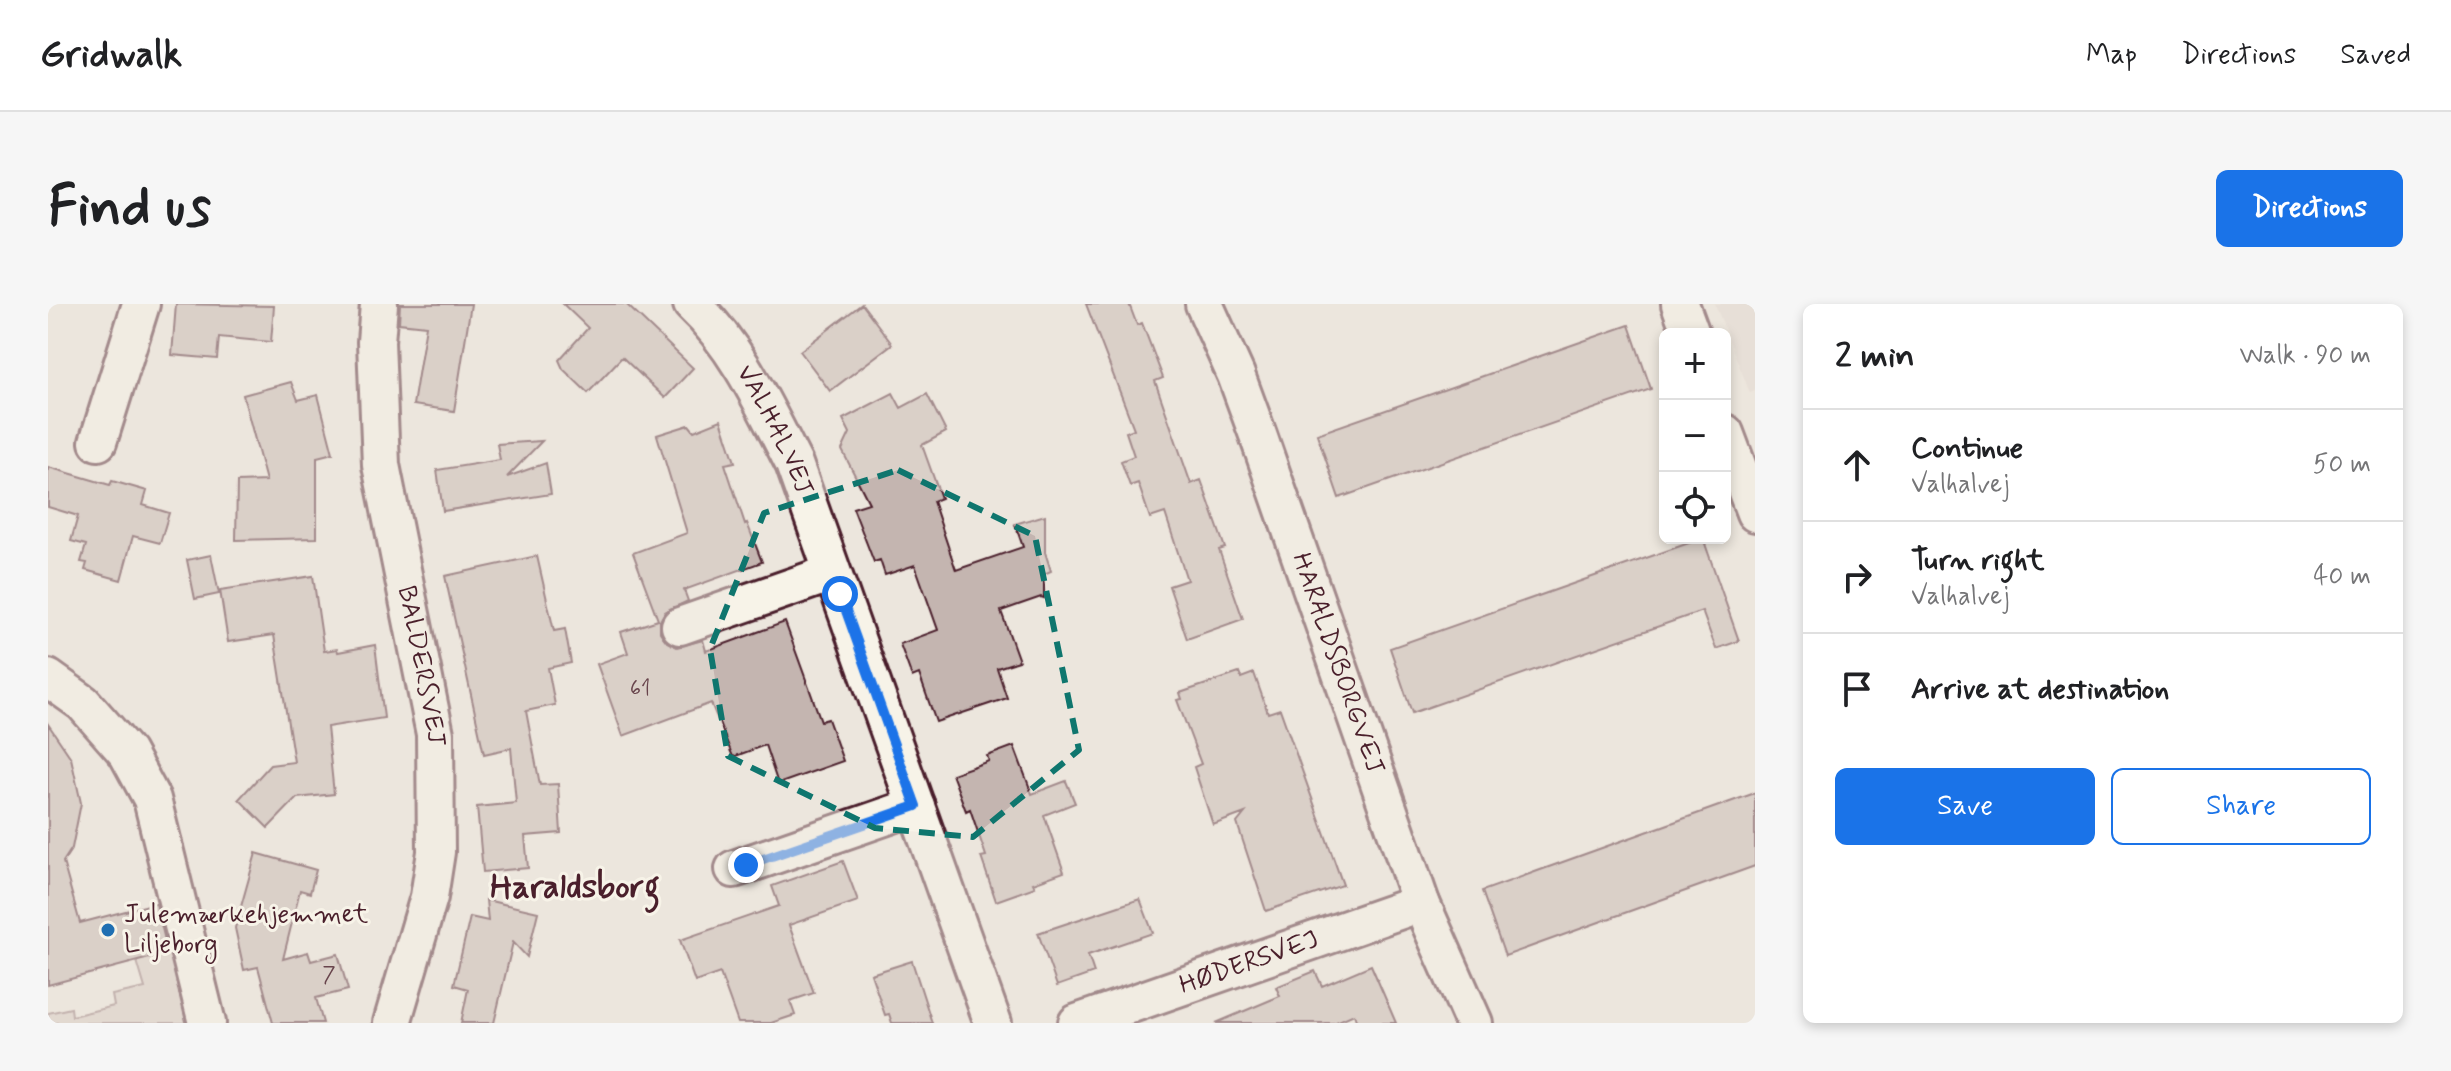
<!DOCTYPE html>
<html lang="en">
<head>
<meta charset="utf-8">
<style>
	:root { --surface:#fff; --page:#f6f6f6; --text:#202124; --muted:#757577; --line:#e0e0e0; --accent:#1a73e8 }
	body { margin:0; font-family:Mynerve,sans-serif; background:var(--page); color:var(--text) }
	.controls { position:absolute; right:24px; top:24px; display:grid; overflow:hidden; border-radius:12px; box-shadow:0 4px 12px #0003 }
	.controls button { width:72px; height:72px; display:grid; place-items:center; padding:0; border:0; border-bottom:2px solid var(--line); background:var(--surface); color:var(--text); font:40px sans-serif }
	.stop { position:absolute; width:24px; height:24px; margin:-18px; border:6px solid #1a73e8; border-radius:50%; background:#fff }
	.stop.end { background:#1a73e8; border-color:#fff; box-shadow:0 2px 8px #0008 }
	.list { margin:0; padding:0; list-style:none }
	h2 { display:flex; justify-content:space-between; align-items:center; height:104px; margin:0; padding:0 32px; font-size:34px }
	h2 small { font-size:26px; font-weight:400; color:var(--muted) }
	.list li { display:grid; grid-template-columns:52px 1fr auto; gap:24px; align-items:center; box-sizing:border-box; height:112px; padding:0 32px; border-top:2px solid var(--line) }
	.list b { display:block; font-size:30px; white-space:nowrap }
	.list p { margin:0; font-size:26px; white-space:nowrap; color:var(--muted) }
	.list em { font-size:26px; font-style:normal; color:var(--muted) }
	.actions { display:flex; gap:16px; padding:24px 32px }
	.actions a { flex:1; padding:18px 0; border:2px solid var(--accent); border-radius:12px; text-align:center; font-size:28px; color:var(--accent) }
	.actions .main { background:var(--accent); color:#fff }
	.icon { flex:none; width:44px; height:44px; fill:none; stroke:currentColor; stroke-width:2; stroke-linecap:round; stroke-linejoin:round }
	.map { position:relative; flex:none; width:1707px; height:719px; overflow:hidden; border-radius:12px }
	header { display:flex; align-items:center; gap:48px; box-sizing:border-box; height:112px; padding:0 40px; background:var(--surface); border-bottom:2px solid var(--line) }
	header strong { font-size:38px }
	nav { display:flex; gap:44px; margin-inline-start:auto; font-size:28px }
	.intro { display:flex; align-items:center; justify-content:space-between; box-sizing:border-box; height:192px; padding:0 48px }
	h1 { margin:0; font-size:56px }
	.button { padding:20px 36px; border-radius:12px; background:var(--accent); color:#fff; font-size:28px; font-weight:700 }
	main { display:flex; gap:48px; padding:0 48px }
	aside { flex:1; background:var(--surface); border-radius:12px; box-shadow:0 4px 12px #0003 }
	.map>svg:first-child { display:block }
	.built { fill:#e0d7d0 }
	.green { fill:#d5c9c2; stroke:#907476; stroke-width:2 }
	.building { fill:#c4b5b0; stroke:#4a1f2b; stroke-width:2 }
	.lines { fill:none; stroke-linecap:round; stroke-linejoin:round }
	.minor-casing { stroke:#4a1f2b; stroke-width:42 }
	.minor { stroke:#f7f3e8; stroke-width:36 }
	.route { stroke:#1a73e8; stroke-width:10 }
	.marked { fill:none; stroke:#0f766e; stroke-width:6; stroke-dasharray:16 10; stroke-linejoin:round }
	.poi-dot { fill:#1f6fb2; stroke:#f7f3e8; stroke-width:3 }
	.labels { text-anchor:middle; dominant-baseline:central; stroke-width:6; stroke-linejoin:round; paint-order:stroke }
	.number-label { font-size:22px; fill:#68444c }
	.street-label { font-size:26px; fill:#4a1f2b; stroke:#f7f3e8 }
	.poi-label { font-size:26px; fill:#4a1f2b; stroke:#f7f3e8; text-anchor:start }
	.district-label { font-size:34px; font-weight:bold; fill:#4a1f2b; stroke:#f7f3e8 }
</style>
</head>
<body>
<header>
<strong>Gridwalk</strong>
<nav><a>Map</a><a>Directions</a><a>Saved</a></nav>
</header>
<div class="intro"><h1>Find us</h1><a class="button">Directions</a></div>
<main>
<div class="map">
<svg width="1707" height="719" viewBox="0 0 1707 719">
	<rect width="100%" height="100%" fill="#ece6dd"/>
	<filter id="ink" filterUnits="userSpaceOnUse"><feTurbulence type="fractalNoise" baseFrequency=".0125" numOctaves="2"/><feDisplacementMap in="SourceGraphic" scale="16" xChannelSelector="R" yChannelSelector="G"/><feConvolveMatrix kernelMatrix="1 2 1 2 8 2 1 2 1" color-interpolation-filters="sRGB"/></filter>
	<g filter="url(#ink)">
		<path class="built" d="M1667,0h40v87l-5,2z"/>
		<path class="green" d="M122,648l18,71h-140v-10l23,-5 1,8 42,-10 -2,-11 33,-7 -8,-27z"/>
		<path class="building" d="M128,0l98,2 -3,36 -52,-5 -2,22 -45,-4z
			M352,0h71l-17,107 -41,-6 13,-79 -27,-3z
			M515,0h63l67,64 -28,30 -43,-41 -34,36 -25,-24 -4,-9 29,-32z
			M814,0l30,40 -62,47 -30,-40z
			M1038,0h43l8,21 5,-2 21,55 -8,3 36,103 10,-4 24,68 -6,2 24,69 -56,20 -18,-53 18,-6 -22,-67 -15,5 -12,-35 -8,3 -9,-25 13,-5 -8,-24 8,-3z
			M1581,21l22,64 -312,109 -22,-64z
			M243,78l7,18 20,-5 15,58 -16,4v81l-81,2 1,-58 29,-1 -23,-86z
			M845,89l8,15 26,-14 19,38 -24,13 19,53 -8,3 23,69 67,-23 -8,-23 30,-9v37l6,19 -7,3v24l-3,-1 -40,14 18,50 -22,7 10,30 -71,24 -17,-48 -7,3 -12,-33 38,-14 -23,-65 -30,10 -5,-15 -6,2 -21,-54 16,-5 -27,-53 8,-17 -7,-14z
			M673,116l14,42 -10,2 20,60 2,-1 15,39 -78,28 4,11 -23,11 -5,9v11l7,10 10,5 26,-7 3,11 79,-29 36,99 7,-2 15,42 -65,23 -13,-39 -32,12 -22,-54 -88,33 -26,-72 31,-11 -7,-21 37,-12 -25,-67 54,-20 -30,-98 32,-10 5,6z
			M494,137l-35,36 39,-14 5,31 -108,17 -6,-41 63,-10 -3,-16z
			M0,163l62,18 2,-4 35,10 -4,14 26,8 -9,30 -27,-7 -12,44 -36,-10 2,-7 -6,-1 5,-17 -15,-4 7,-25 -30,-9z
			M1655,234l36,103 -23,8 -14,-38 -290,102 -22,-65z
			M163,251l8,39 -24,5 -8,-39z
			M489,252l17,75 11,-2 6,34 -23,5 7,37 -29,6 14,74 18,-1 3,49 -36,3 3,32 -45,4 -6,-65 39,-4 -5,-55 -27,6 -39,-178z
			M265,272l11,75 13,-2 1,3 37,-7 9,73 -57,9 7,67 -37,4 -29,30 -29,-29 31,-34 24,-3 -20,-127 -46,7 -8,-52z
			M1191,369l2,5 13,-5 14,40 12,-4 63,176 -77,26 -29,-88 8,-10 -32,12 -19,-58 7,-3 -24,-64 5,-1 -2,-6z
			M0,420l23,34 10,45 -9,45 -9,14 17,61 76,-20 12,50 -120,32z
			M966,442l18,48 34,-13 9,22 -31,12 20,57 -31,11 2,4 -39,14 -15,-44 5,-1 -16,-47 -4,2 -14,-37 37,-13 -2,-5z
			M1707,489v73l-250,90 -23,-65z
			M208,549l60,17 -6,23 -10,-3 -17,69 25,-7 3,9 27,-7 10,36 -32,8 7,25h-50l-15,-56 -14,3 -9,-42z
			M795,557l15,40 -69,24 25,68 -24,8 5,14 -24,8h-33l-18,-50 -25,9 -15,-42 99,-34 -7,-20z
			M1092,595l13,34 -65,22 6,18 -37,13 -19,-53z
			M438,596l52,12 -11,45 -14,-15 -19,81h-33l7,-34 -14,-4 16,-68 18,4z
			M864,657l20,62h-40l-3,-9 -4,1 -14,-41z
			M1323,661l25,58h-39l-3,-9 -20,9h-118l64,-27 -4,-9 39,-16 7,15z"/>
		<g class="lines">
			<defs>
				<g id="minor">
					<path id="s1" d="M331,0l-3,38 5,123 54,269 1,118 -7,45 -37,126"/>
					<path id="s2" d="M644,0c46,43 73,104 102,160l199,559"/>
					<path id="s3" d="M1156,0l32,71 22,60 163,468 53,120"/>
					<path d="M1632,0l11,30"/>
					<path d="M1677,129l30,80"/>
					<path d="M50,138l43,-138"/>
					<path d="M632,322l152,-53"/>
					<path d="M0,374l35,25 44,50 25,46 55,224"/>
					<path d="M686,565l182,-63"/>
					<path id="s4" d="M1029,719l344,-120"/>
				</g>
			</defs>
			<use href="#minor" class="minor-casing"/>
			<use href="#minor" class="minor"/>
		</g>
	</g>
	<g class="lines" filter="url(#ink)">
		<path class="route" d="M698,561l170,-59 -76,-212"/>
	</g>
	<path d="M0 0H1707V719H0ZM850,166l137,66 44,214 -106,87 -98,-9 -147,-72 -18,-107 54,-136z" fill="#ece6dd" fill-opacity=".55" fill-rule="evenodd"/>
	<path class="marked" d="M850,166l137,66 44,214 -106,87 -98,-9 -147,-72 -18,-107 54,-136z"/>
	<circle class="poi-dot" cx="60" cy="626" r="8"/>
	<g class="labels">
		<g class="number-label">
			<text x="592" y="385">61</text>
			<text x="281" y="672">7</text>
		</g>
		<g class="street-label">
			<text stroke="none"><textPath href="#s2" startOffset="152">VALHALVEJ</textPath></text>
			<text stroke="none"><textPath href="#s3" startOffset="384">HARALDSBORGVEJ</textPath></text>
			<text stroke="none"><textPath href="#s1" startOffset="366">BALDERSVEJ</textPath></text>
			<text stroke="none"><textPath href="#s4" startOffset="182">HØDERSVEJ</textPath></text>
		</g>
		<g class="poi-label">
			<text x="76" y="611">Julemærkehjemmet<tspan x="76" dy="30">Liljeborg</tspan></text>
		</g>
		<g class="district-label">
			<text x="527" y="583">Haraldsborg</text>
		</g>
	</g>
</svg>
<div class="controls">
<button>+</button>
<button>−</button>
<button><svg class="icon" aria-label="locate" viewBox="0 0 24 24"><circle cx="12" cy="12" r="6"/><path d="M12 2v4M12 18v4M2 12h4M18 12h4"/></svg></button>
</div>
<div class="stop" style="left:792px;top:290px"></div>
<div class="stop end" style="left:698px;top:561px"></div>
</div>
<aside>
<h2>2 min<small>Walk · 90 m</small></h2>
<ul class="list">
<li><svg class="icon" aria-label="ahead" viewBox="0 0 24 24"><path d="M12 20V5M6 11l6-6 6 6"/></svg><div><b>Continue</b><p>Valhalvej</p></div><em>50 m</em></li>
<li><svg class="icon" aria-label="right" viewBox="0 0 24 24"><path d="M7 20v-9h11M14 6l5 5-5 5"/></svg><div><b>Turn right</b><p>Valhalvej</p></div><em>40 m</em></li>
<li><svg class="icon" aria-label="arrive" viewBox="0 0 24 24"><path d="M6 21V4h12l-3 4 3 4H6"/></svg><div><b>Arrive at destination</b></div></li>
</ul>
<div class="actions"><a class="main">Save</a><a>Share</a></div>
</aside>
</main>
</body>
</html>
